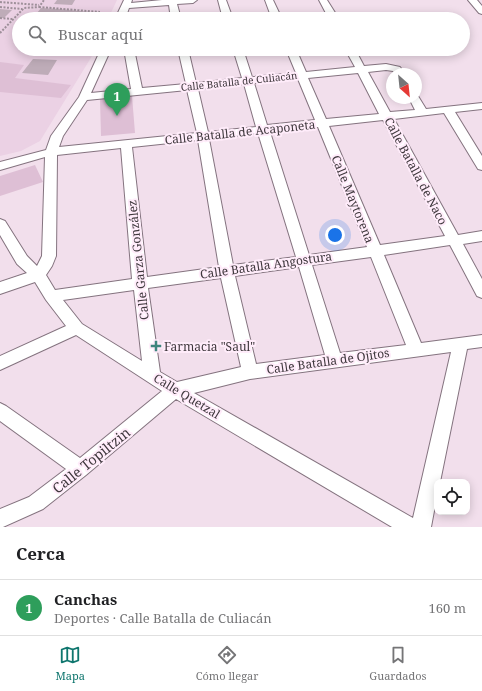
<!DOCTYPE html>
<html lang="es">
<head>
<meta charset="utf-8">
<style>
	:root { --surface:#fff; --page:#f2f2f2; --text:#202124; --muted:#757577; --line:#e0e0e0; --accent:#0f766e }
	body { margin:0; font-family:"Noto Serif",serif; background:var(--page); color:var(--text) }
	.controls { position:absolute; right:12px; bottom:12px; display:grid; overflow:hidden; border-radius:8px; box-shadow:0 2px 10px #0003 }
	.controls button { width:36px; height:36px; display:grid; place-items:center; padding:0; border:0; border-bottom:1px solid var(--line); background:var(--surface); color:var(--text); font:20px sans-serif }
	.compass { position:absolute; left:386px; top:68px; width:36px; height:36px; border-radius:50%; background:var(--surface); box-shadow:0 2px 10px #0003; rotate:153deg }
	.you { position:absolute; left:335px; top:235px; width:14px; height:14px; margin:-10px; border:3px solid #fff; border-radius:50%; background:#1a73e8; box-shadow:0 0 0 6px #1a73e833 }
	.badge { display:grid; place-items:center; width:26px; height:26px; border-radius:50%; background:var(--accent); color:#fff; font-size:13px; font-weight:700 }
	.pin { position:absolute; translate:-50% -33px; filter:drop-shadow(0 1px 2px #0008) }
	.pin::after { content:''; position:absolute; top:21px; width:14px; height:12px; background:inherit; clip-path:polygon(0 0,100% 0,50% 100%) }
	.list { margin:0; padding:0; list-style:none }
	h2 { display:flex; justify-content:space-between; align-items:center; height:52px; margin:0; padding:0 16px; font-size:17px }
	h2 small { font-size:13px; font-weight:400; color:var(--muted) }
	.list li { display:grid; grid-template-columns:26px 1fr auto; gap:12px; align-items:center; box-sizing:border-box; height:56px; padding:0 16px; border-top:1px solid var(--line) }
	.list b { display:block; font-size:15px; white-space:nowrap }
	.list p { margin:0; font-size:13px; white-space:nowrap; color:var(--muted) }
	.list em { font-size:13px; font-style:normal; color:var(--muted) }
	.icon { flex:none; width:22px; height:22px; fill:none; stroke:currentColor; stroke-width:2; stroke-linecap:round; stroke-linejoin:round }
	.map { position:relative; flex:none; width:482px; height:527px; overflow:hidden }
	.search { position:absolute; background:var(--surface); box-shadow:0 2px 10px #0003; left:12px; right:12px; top:12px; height:44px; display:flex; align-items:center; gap:10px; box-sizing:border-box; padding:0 14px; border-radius:22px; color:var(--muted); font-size:15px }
	.sheet { height:108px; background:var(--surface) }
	nav { display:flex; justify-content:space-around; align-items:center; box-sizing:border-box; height:56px; border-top:1px solid var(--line); background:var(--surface); font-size:11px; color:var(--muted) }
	nav a { display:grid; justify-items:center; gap:2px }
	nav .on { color:var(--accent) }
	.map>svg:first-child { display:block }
	.built { fill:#ebd1e4 }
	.green { fill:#debfd5 }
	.building { fill:#beacb8 }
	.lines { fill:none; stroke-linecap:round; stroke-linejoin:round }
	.minor-casing { stroke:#84737f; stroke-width:2 }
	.path { stroke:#9e909a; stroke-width:2; stroke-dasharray:2 1.5; stroke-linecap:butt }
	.minor { fill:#fff; fill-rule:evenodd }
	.poi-dot { fill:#3e857d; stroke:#ffecfa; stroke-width:1.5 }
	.labels { text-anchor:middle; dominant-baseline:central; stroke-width:4; stroke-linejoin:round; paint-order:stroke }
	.far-street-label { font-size:10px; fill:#3f383d; stroke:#ffecfa }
	.street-label { font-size:12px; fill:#3f383d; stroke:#ffecfa }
	.poi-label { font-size:12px; fill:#3f383d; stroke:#ffecfa; text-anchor:start }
	.near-street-label { font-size:14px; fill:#3f383d; stroke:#ffecfa }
</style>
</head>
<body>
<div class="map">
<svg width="482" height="527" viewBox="0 0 482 527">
	<rect width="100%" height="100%" fill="#f2dfec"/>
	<path class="built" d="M0,0h117l-9,19h-89v30h26l-1,3 48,4 -52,85 -19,10 -21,5z"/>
	<path class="green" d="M0,62l24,3 -9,13 56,7 -10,13 -61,-6z
		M132,96l3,37 -34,3 -1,-37z
		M35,165l8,17 -43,14v-20z"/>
	<path class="building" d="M57,0h18l-3,5 -18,-1z
		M41,8l17,1 43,4 -4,5 -60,-5z
		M0,9l12,1 -8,8h-4z
		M33,59l24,1 -9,15 -26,-2z"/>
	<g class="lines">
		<defs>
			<path id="minor" d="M124,0h8l-1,3 31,-3h35l-4,3 -16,1 4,15h-10l-2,-14 -40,3 -4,11h-10z
				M218,0h8l7,19h-10z
				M265,0h8l9,19h-10z
				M319,0h8l12,19h-10z
				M468,0h9l5,6v8l-3,-1z
				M101,49h10l-20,44 40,-4 -7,-40h10l8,39 44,-4 -8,-35h10l8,34 46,-5 -9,-29h10l9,28 44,-4 -10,-24h10l10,23 49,-5 -10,-18h10l9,17 22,-2 14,3 5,7h-10l-2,-3 -7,-1 -18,2 22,40 25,-2 -6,-12h7v-3l2,1 8,13 56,-6v6l-27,3 27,44v14l-4,-1 -34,-56 -50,6 64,116 24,-4v10l-19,3 19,35v19l-5,-2 -27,-51 -66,10 37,88 61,-8v12l-15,2 -27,133h-3v13l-6,32h-39l-216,-128 -90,76 -43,34 -40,18h-3v-18l29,-12 37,-28 -66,-48v-18l6,3 74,52 82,-67 -86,-56 -76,35v-14l66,-30 -20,-26 -11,-18 -35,12v-12l27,-9 -10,-9 -17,-29v-16l5,2 22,35 10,10 5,-10 3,-99 -45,13v-8l46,-12 5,-14 28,-39zM358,73l21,41 -53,5 -18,-41zM298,79l17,41 -48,5 -13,-42zM244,84l12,43 -48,5 -10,-43zM187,90l10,43 -138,14 4,-11 24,-36zM383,120l62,116 -65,9 -51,-119zM318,127l49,120 -58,8 -39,-123zM258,133l38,124 -63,8 -24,-126zM198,140l21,127 -72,10 -15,-130zM121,148l11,131 -77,11 -9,-15 6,-9 4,-10 1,-101zM371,257l35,88 -66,8 -28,-88zM299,267l26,88 -69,9 -21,-88zM221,278l20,89 -64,15 -17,-10 -12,-84zM134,290l8,71 -60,-37 -19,-24zM451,352l-38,166 -219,-125 56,-14z"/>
		</defs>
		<use href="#minor" class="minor-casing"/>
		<path class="path" d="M0,2l39,3
			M0,7l22,2
			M39,7l61,5
			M0,18l12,1
			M0,33l24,-25 15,-1 5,-7"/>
		<use href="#minor" class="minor"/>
	</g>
	<path class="poi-dot" d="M154 340h4v4h4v4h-4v4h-4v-4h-4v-4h4z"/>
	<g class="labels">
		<g class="far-street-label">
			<text transform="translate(239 81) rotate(-6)">Calle Batalla de Culiacán</text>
		</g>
		<g class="street-label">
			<text transform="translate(240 132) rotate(-6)">Calle Batalla de Acaponeta</text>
			<text transform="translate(416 171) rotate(62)">Calle Batalla de Naco</text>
			<text transform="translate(353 199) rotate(68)">Calle Maytorena</text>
			<text transform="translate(138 260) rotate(-96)">Calle Garza González</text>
			<text transform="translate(266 265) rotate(-8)">Calle Batalla Angostura</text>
			<text transform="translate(328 361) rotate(-8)">Calle Batalla de Ojitos</text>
			<text transform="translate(187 396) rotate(31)">Calle Quetzal</text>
		</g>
		<g class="poi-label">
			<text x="164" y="346">Farmacia "Saul"</text>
		</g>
		<g class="near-street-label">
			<text transform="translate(91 460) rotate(-39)">Calle Topiltzin</text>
		</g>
	</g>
</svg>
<div class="controls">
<button><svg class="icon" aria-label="locate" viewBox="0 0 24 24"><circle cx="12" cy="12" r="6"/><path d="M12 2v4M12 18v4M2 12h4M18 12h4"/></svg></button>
</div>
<svg class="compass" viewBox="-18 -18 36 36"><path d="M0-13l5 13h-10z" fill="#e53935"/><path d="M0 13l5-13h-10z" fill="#757577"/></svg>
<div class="you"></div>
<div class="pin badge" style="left:117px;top:116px;background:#2e9e5b">1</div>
<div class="search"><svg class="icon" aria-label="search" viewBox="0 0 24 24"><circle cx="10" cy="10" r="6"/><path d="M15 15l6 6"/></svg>Buscar aquí</div>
</div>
<section class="sheet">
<h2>Cerca<small></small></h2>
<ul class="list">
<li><span class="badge" style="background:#2e9e5b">1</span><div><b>Canchas</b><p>Deportes · Calle Batalla de Culiacán</p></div><em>160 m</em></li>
</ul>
</section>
<nav>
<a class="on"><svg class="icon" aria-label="map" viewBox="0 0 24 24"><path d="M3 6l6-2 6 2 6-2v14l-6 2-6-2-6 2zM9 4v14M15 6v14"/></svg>Mapa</a>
<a><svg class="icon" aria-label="directions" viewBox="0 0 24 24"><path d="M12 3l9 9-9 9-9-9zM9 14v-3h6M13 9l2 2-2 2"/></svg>Cómo llegar</a>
<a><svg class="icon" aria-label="saved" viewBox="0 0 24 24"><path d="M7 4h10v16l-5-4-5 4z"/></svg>Guardados</a>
</nav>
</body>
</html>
